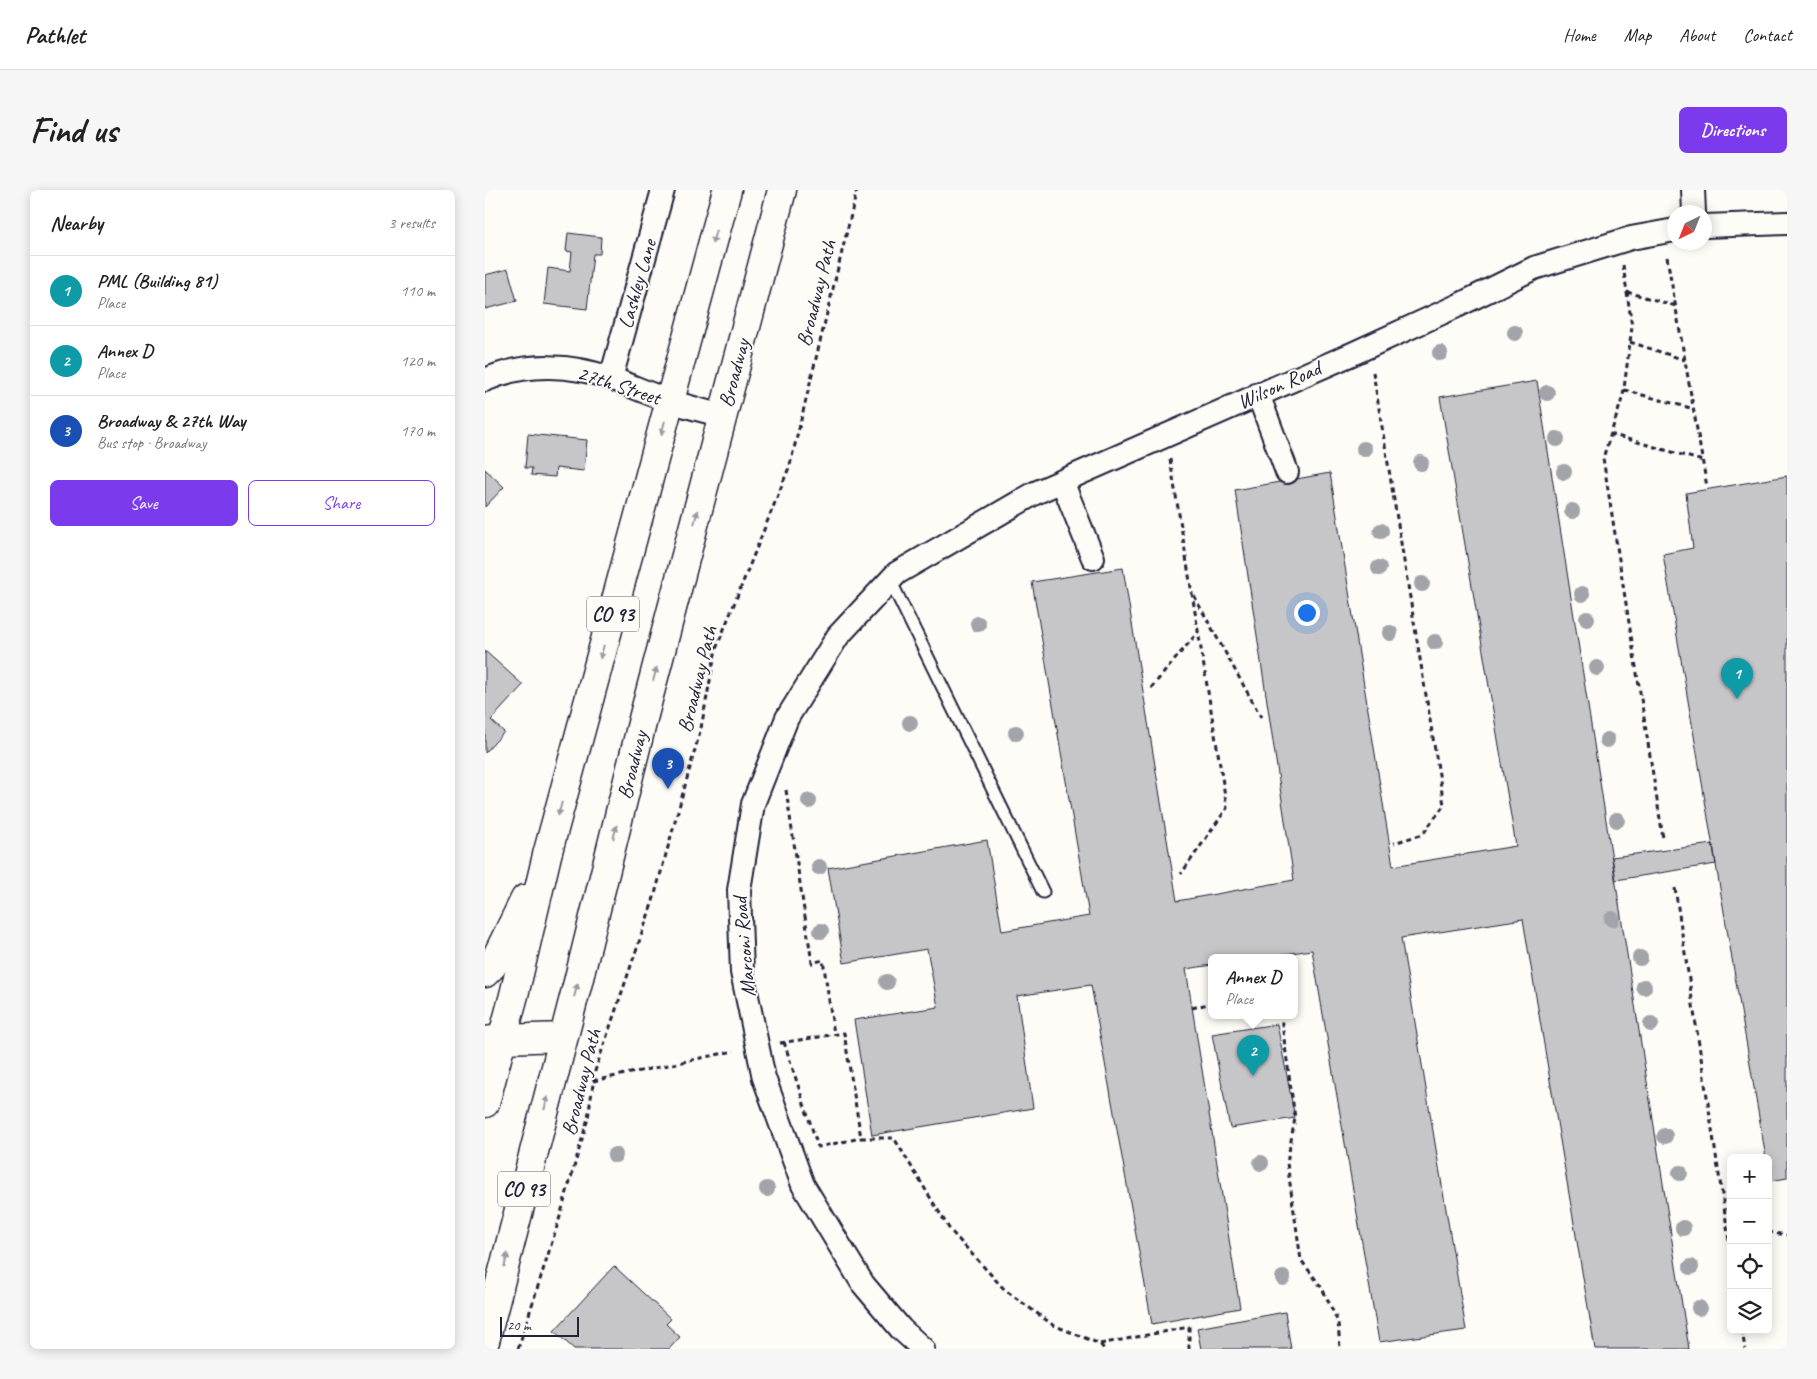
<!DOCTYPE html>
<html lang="en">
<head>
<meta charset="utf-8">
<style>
	:root { --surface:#fff; --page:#f6f6f6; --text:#222; --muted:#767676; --line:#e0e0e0; --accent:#7c3aed }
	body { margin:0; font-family:Caveat,sans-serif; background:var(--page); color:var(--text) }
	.controls { position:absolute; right:15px; bottom:15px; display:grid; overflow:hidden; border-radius:8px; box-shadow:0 2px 12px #0003 }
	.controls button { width:45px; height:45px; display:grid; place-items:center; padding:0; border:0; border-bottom:1px solid var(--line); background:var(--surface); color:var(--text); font:25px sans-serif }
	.compass { position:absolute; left:1182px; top:15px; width:45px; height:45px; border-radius:50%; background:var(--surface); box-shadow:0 2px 12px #0003; rotate:223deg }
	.scale { position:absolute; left:15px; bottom:12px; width:79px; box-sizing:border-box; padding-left:5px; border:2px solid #22223b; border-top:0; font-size:14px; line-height:18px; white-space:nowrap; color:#22223b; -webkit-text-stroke:4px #fdfcf7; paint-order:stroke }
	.you { position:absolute; left:821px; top:422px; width:18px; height:18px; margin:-12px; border:4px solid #fff; border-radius:50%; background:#1a73e8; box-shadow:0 0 0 8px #1a73e833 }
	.badge { display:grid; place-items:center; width:32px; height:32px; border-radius:50%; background:var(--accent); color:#fff; font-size:16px; font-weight:700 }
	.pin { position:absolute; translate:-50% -41px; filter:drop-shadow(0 1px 2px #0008) }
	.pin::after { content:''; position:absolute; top:26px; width:18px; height:15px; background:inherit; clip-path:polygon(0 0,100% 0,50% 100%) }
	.popup { position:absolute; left:723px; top:764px; width:90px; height:65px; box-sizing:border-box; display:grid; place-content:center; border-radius:8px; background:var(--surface); filter:drop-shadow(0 1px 4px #0005); font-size:16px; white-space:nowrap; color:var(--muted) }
	.popup b { font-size:19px; color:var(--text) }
	.popup::after { content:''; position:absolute; left:50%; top:100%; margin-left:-10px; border:10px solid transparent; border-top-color:var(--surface) }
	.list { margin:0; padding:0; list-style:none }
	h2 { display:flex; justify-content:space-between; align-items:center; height:65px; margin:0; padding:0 20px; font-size:21px }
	h2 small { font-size:16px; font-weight:400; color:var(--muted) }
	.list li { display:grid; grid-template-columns:32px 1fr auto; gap:15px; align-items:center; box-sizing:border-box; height:70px; padding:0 20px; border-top:1px solid var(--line) }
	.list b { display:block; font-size:19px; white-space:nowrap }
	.list p { margin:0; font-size:16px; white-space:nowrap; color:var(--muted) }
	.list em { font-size:16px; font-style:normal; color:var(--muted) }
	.actions { display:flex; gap:10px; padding:15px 20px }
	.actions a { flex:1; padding:11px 0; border:1px solid var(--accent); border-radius:8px; text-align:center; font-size:18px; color:var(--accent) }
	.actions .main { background:var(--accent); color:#fff }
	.icon { flex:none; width:28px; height:28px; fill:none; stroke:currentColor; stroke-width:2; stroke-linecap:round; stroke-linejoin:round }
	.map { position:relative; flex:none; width:1302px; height:1159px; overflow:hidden; border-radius:8px }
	header { display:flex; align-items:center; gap:30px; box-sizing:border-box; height:70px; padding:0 25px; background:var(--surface); border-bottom:1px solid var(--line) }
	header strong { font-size:24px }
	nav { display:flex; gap:28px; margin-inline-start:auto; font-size:18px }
	.intro { display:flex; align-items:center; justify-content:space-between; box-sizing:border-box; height:120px; padding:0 30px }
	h1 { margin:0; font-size:35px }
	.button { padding:12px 22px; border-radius:8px; background:var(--accent); color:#fff; font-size:18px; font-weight:700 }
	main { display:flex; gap:30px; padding:0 30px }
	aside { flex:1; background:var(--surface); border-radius:8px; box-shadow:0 2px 12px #0003 }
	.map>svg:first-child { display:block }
	.building { fill:#c6c6c8; stroke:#22223b }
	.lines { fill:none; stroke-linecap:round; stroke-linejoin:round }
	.service-casing { stroke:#22223b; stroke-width:15 }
	.minor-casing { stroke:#22223b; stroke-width:26 }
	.primary-casing { stroke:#22223b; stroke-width:31 }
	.path { stroke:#22223b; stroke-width:3; stroke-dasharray:5 4; stroke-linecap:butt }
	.service { stroke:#fdfcf7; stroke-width:11 }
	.minor { stroke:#fdfcf7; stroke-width:22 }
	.primary { stroke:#fdfcf7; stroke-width:28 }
	.tree { fill:#a3a3aa }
	.oneway { fill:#9a9aa2 }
	.labels { text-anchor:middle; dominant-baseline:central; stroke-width:4; stroke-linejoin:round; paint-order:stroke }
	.shield { fill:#fdfcf7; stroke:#646373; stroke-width:1 }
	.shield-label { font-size:20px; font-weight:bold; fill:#22223b }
	.street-label { font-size:21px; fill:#22223b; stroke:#fdfcf7 }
</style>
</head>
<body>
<header>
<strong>Pathlet</strong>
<nav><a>Home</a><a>Map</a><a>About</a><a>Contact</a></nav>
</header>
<div class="intro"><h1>Find us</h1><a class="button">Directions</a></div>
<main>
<aside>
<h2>Nearby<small>3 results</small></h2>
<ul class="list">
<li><span class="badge" style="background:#0f9aa8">1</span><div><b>PML (Building 81)</b><p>Place</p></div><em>110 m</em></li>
<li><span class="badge" style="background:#0f9aa8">2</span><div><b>Annex D</b><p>Place</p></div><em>120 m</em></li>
<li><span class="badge" style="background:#1a4fb4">3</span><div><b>Broadway &amp; 27th Way</b><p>Bus stop · Broadway</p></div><em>170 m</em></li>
</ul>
<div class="actions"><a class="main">Save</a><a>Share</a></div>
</aside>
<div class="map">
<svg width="1302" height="1159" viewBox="0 0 1302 1159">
	<rect width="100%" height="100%" fill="#fdfcf7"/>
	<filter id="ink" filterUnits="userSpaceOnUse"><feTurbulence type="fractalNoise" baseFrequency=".02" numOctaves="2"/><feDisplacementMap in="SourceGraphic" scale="10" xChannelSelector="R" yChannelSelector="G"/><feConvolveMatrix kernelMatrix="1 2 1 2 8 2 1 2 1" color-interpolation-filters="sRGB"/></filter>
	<g filter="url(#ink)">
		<path class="building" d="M83,43l33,4 -1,17h-7l-6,55 -43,-5 4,-36 22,3 2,-19 -6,-1z
			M23,79l9,32 -32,8v-34z
			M1052,191l152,968h-94l-72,-430 -122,19 65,392 -87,12 -67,-392 -49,7h-51v8l-26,4 54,339 -88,16 -61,-339 -74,11 16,112 -161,27 -18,-115 84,-13 -11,-58 -83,14 -16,-95 159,-28 15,91 87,-15 -57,-334 91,-14 54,333 117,-21 -59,-390 95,-17 63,393 123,-20 -76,-449z
			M43,244l59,6 -3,31 -28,-3 -1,9 -24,-2 1,-7h-7z
			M0,279l19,18 -19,20z
			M1302,286v702l-17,3 -2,-23h-2l-103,-604 30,-6 -7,-55z
			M0,461l38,34 -32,35 13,12 -19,21z
			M1228,654l3,20 -100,16 -4,-23z
			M792,834l18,94 -65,10 -18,-94z
			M129,1076l57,53 -5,5 14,13 -11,12h-95l-20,-18z
			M800,1122l6,37h-90l-4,-21z"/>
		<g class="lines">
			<defs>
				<path id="service" d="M405,390l153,312"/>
				<path id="minor" d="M1208,0l1,22
					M1220,36l82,-3
					M126,188l52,-188
					M0,190c40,-18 87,-16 128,-1 19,7 38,16 57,22 18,6 35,10 52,15
					M773,204l29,78
					M577,291l31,77
					M438,1159l-22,-20 -38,-45 -60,-99 -39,-107 -22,-106 -3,-82 14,-86 34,-86 51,-82 59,-63 138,-80 317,-139 105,-48 77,-38 97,-30 44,-8"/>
				<path id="primary" d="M0,783l7,-7 33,-67
					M0,851l17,-2 61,-2
					M0,913l29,-108 33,-140 180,-665
					M0,1151l93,-359 66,-267 138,-525"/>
			</defs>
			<use href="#service" class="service-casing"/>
			<use href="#minor" class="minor-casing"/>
			<use href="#primary" class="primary-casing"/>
			<path class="path" d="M1182,67l40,230
				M1138,75l9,62 -9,69 -20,62 60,380
				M1142,102l49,14
				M1145,152l55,18
				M888,182l71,433 -21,29 -29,9
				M1139,200l70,19
				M1125,244l93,27
				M685,269l57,349 -46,66
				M709,406l67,121
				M666,498l47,-56
				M301,600l26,173 11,-3 11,74
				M1190,698l56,365
				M707,818l20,-5
				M792,825l4,2 14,101 -8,45 14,97 21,28 16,34 2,27
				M299,852l34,105 43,-9
				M295,853l64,-10 17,105h33l56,92 55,60 48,35 47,19 4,5
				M108,891l141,-30
				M1283,1042l19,3
				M1257,1140l3,19
				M615,1154l89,-17v22
				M33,1159l41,-129 29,-102 7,-47 58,-170 48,-173 15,-79 74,-184 67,-275"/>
			<use href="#service" class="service"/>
			<use href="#minor" class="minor"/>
			<use href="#primary" class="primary"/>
		</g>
		<g class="tree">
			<circle cx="1030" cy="143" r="8"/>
			<circle cx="955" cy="163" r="8"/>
			<circle cx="1062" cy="203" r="8"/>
			<circle cx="1072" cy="249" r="8"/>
			<circle cx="879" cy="259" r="8"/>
			<circle cx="936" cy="273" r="8"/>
			<circle cx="1079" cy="282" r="8"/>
			<circle cx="1087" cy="321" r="8"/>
			<circle cx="896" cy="341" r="8"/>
			<circle cx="894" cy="378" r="8"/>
			<circle cx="937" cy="394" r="8"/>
			<circle cx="1097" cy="404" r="8"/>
			<circle cx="1102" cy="429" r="8"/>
			<circle cx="493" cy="434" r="8"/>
			<circle cx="905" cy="443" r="8"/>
			<circle cx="950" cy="452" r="8"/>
			<circle cx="1112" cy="478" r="8"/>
			<circle cx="425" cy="533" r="8"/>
			<circle cx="531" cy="543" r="8"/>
			<circle cx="1122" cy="550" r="8"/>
			<circle cx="324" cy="611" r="8"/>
			<circle cx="1132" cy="630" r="8"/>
			<circle cx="334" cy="677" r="8"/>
			<circle cx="1127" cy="729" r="8"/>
			<circle cx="336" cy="741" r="8"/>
			<circle cx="1155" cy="768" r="8"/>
			<circle cx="402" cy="792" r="8"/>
			<circle cx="1159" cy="797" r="8"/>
			<circle cx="1166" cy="834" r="8"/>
			<circle cx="1180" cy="946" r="8"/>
			<circle cx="130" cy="965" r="8"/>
			<circle cx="776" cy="973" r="8"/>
			<circle cx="1195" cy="983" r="8"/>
			<circle cx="282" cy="999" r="8"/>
			<circle cx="1198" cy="1038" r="8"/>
			<circle cx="1206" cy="1077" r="8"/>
			<circle cx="798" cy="1088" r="8"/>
			<circle cx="1214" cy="1118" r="8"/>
		</g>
		<defs><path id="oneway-solid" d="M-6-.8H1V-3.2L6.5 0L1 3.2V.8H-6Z" transform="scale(1.25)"/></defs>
		<g class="oneway">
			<use href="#oneway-solid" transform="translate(229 47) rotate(105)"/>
			<use href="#oneway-solid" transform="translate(178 238) rotate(105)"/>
			<use href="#oneway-solid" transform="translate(211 327) rotate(-75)"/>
			<use href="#oneway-solid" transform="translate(117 462) rotate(105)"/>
			<use href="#oneway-solid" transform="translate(170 484) rotate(-75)"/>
			<use href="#oneway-solid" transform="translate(75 619) rotate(105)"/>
			<use href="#oneway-solid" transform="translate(130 642) rotate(-76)"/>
			<use href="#oneway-solid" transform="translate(91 800) rotate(-75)"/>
			<use href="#oneway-solid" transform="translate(61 913) rotate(-76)"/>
			<use href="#oneway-solid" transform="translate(21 1070) rotate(-76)"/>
		</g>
	</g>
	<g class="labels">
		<g class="shield">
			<rect x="102" y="406.5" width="52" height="35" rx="4"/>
			<rect x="13" y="981.5" width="52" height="35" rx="4"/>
		</g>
		<g class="shield-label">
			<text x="128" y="424">CO 93</text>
			<text x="39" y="999">CO 93</text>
		</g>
		<g class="street-label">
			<text transform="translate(152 94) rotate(-74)">Lashley Lane</text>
			<text transform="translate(331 103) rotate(-76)">Broadway Path</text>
			<text transform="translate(249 183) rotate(-75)">Broadway</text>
			<text transform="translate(134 195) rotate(18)">27th Street</text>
			<text transform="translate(794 195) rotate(-24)">Wilson Road</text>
			<text transform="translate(212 489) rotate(-76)">Broadway Path</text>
			<text transform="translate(147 575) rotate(-76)">Broadway</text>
			<text transform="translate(259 757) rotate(-95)">Marconi Road</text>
			<text transform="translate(96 892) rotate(-76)">Broadway Path</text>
		</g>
	</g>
</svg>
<div class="controls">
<button>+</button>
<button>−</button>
<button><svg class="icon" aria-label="locate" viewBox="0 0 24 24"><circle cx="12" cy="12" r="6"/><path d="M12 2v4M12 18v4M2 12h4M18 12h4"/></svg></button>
<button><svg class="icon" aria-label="layers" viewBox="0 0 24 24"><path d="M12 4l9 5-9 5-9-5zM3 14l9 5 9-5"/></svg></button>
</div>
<svg class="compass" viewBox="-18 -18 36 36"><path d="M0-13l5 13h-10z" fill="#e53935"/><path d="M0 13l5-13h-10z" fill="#767676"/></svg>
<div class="scale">20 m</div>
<div class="you"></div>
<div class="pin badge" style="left:1252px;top:509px;background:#0f9aa8">1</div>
<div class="pin badge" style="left:768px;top:886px;background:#0f9aa8">2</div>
<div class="popup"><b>Annex D</b>Place</div>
<div class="pin badge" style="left:183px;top:599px;background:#1a4fb4">3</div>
</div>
</main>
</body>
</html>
